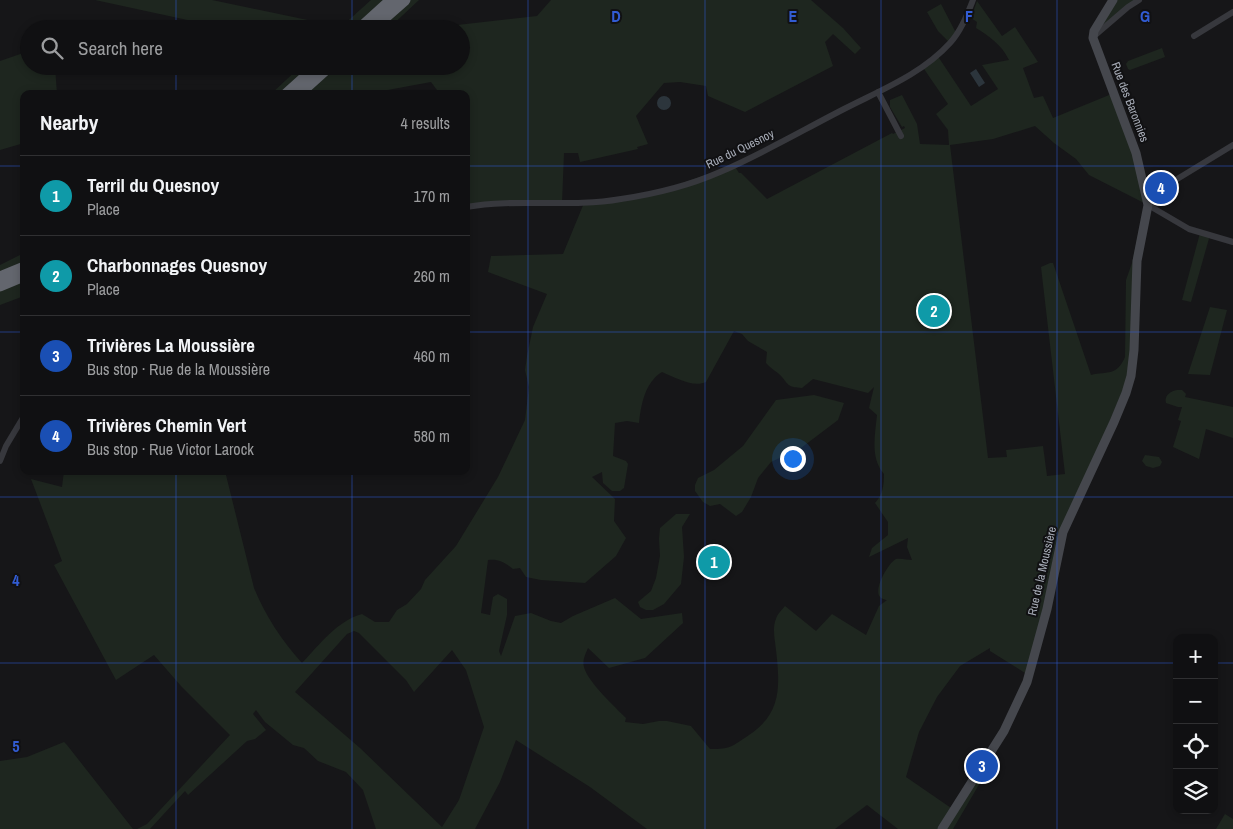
<!DOCTYPE html>
<html lang="en">
<head>
<meta charset="utf-8">
<style>
	:root { --surface:#101012; --page:#19191b; --text:#f1f3f6; --muted:#9c9d9f; --line:#303032; --accent:#ea580c }
	body { margin:0; font-family:"Archivo Narrow",sans-serif; background:var(--page); color:var(--text) }
	.controls { position:absolute; right:15px; bottom:15px; display:grid; overflow:hidden; border-radius:10px; box-shadow:0 2px 8px #0003 }
	.controls button { width:45px; height:45px; display:grid; place-items:center; padding:0; border:0; border-bottom:1px solid var(--line); background:var(--surface); color:var(--text); font:25px sans-serif }
	.you { position:absolute; left:792px; top:458px; width:18px; height:18px; margin:-12px; border:4px solid #fff; border-radius:50%; background:#1a73e8; box-shadow:0 0 0 8px #1a73e833 }
	.badge { display:grid; place-items:center; width:32px; height:32px; border-radius:50%; background:var(--accent); color:#fff; font-size:16px; font-weight:700 }
	.pin { position:absolute; translate:-50% -50%; border:2px solid #fff; box-shadow:0 1px 5px #0006 }
	.list { margin:0; padding:0; list-style:none }
	h2 { display:flex; justify-content:space-between; align-items:center; height:65px; margin:0; padding:0 20px; font-size:21px }
	h2 small { font-size:16px; font-weight:400; color:var(--muted) }
	.list li { display:grid; grid-template-columns:32px 1fr auto; gap:15px; align-items:center; box-sizing:border-box; height:80px; padding:0 20px; border-top:1px solid var(--line) }
	.list b { display:block; font-size:19px; white-space:nowrap }
	.list p { margin:0; font-size:16px; white-space:nowrap; color:var(--muted) }
	.list em { font-size:16px; font-style:normal; color:var(--muted) }
	.icon { flex:none; width:28px; height:28px; fill:none; stroke:currentColor; stroke-width:2; stroke-linecap:round; stroke-linejoin:round }
	.map { position:relative; flex:none; width:1233px; height:829px; overflow:hidden }
	.search { position:absolute; background:var(--surface); box-shadow:0 2px 8px #0003; left:20px; top:20px; width:450px; height:55px; display:flex; align-items:center; gap:12px; box-sizing:border-box; padding:0 18px; border-radius:28px; color:var(--muted); font-size:19px }
	.panel { position:absolute; background:var(--surface); box-shadow:0 2px 8px #0003; left:20px; top:90px; width:450px; height:385px; border-radius:10px }
	.map>svg:first-child { display:block }
	.green { fill:#1e261f; fill-rule:evenodd }
	.water { fill:#2c353c }
	.lines { fill:none; stroke-linecap:round; stroke-linejoin:round }
	.street { stroke:#37383d; stroke-width:6 }
	.secondary { stroke:#45474d; stroke-width:9 }
	.highway { stroke:#63666e; stroke-width:11 }
	.grid { fill:none; stroke:#325cd3; stroke-width:1; stroke-opacity:0.55 }
	.labels { text-anchor:middle; dominant-baseline:central; stroke-width:4; stroke-linejoin:round; paint-order:stroke }
	.street-label { font-size:12px; fill:#a8adb8; stroke:#111113 }
	.grid-label { font-size:16px; text-anchor:middle; font-weight:bold; fill:#325cd3; stroke:#111113; stroke-width:4; stroke-linejoin:round; paint-order:stroke }
</style>
</head>
<body>
<div class="map">
<svg width="1233" height="829" viewBox="0 0 1233 829">
	<rect width="100%" height="100%" fill="#161618"/>
	<path class="green" d="M95,0h117l129,27 30,-27h15l-32,29h-125z
		M409,0h10l-31,29h-12z
		M551,0h260l32,28 18,20 -6,6 -22,-20 -8,8 8,24 -88,46 -37,-16 -2,-10 -26,-4 -16,1 -28,33 12,28 -11,3 1,2 -58,13 -2,-9h-14l-2,50 -96,4v-113h-26l-9,-12 -65,12h-62l31,-28h126v-37h-39l115,-13z
		M1116,0h21l-35,26z
		M977,1l25,35 13,-9 23,35 -15,6 11,30 9,-2 10,22 61,-25 34,112 -59,-30 -13,-16 -22,-16 -19,-17 -42,13 -43,6 38,313 19,-1 -1,-7 37,-4 4,30 18,-2 -24,-207 9,-4h3l38,112c17,-4 26,1 34,-18l1,-77 6,-17 10,-48 -5,46 -5,107 -64,153 -21,88 -22,64 -35,-22v-3l-30,18 -23,31 -18,35 -13,45 48,33 31,-49 6,3 -38,65h-55l-31,-24 -32,24h-188l-57,-42 -74,-47 -16,42 -25,47h-99l-13,-39 -17,-18 -28,-11 -14,-13 -11,-3 -28,-23 -9,-12 -3,4 13,16 -11,9 -8,2 -59,54 -3,-4 -35,38h-13l10,-5 83,-89 -49,-49 -27,-31 -38,25 -62,-115 8,-4 -31,-82 31,8 2,-16h161l29,117c11,27 28,53 48,75 18,-19 35,-42 60,-49l13,8h14l8,-12 10,-6 14,-15 4,-9 31,-34 42,-69 27,-57 4,-33 -4,-17 2,-14 6,-29 14,-33 -59,-22 3,-16 72,-2 21,-51 70,-10 80,-28 5,8h2l26,26 125,-66 1,1 12,-6 -1,-2 -2,1 -12,-20v-7l12,-5 15,29 3,20 29,1 -1,-15 -12,-16 12,-10 -26,-38 15,-11 34,51 27,-17 -16,-24 27,-5c-7,-15 -20,-24 -33,-32l1,-6 -6,-4zM734,331l8,3 6,7 19,11 -1,11c5,6 12,9 16,14 7,9 7,10 20,11l11,-9 55,14 6,-6 -5,21 8,7c-2,20 -7,43 7,59 0,10 -1,21 -9,29l13,19v13l-16,13 -3,9 39,-19 -1,9 5,13c-4,0 -11,-2 -16,-1 -7,3 -23,30 -16,38 1,1 5,3 7,3l-8,6 -13,29 -34,-21 -16,17 -31,-25c-3,4 -8,8 -9,13 -4,9 -1,21 0,31 4,36 6,63 -27,85 -18,12 -18,14 -39,14l-19,-23 -24,-5h-8l-16,3 -18,-2 1,-4c-11,-11 -39,-37 -42,-51 -2,-7 2,-14 4,-19l21,20 36,-10 38,-35 -1,-10 -41,6 -26,-21 -42,18 -12,7 -10,-2 -20,-8 -16,3 -14,40 -2,-5 8,-36v-16l-9,-5 -5,3 -3,18 -9,-2 7,-53c11,-1 16,2 25,9l7,-1 6,9 15,3 44,3 31,-27 10,-18 -12,-17 1,-22 -23,-22 10,-5 1,11 9,8h8l4,-3 4,-24 -2,-3 -13,-5 2,-33 12,-2 12,2c2,-18 6,-41 23,-51 12,5 31,16 44,10zM354,631l5,2 47,47 8,12 38,-42 14,20 18,57 -25,73 -17,27 -82,-79 -65,-56 52,-58z
		M941,4l14,27 2,3 -7,9 -12,-12 -11,-19z
		M1162,48l3,9 -35,13 -2,-1 -2,-5 2,-3z
		M29,51v15h26l2,28h-33v49l-24,7v-89z
		M301,66h12l-31,28h-11z
		M1200,233l10,2 -19,67 -9,-2z
		M24,253v10l-24,10v-8z
		M24,279v17l-24,9v-15z
		M1210,307l17,3 -17,65 -22,-1z
		M1177,390h5l4,4 -1,3 48,10v31l-27,-9 -7,30 -26,-12 8,-26 -3,-1 4,-13h-4l-12,-4c-2,-7 4,-12 11,-13z
		M814,395l30,8 -6,17 -37,28 -30,14 -13,16 -7,19 -9,15 -6,4 -16,-12 -10,2 -7,-4 -8,-11v-6l3,-7 16,-8 29,-24 33,-46z
		M1145,455l14,2 3,5 -2,4 -7,2 -7,-2 -4,-5z
		M676,514h14l-8,13 2,30 -3,27 -17,20 -11,6h-7l-6,-3 -2,-5 13,-11 5,-13 4,-22 -1,-17 1,-11z
		M64,742l3,3 66,84h-133v-68l27,-4z
		M1225,814l8,5v10h-17z"/>
	<path class="water" d="M976,69l9,14 -6,4 -9,-14z
		M657 103a7 7 0 1 1 14 0a7 7 0 1 1-14 0Z"/>
	<g class="lines">
		<path class="street" d="M1194,36l39,-24
			M1093,37l35,-30 11,-7
			M878,92l23,44
			M1146,198l87,-53
			M1148,205l41,24 44,13
			M466,207c52,-9 104,1 155,-8 34,-5 67,-13 99,-27 42,-18 83,-42 124,-63 37,-19 78,-35 106,-66 11,-12 17,-28 23,-43
			M0,461l6,-15 18,-30"/>
		<path class="secondary" d="M942,829l62,-98 23,-49 20,-73 16,-77 51,-110 12,-29 5,-17 3,-26 3,-89 11,-56 -12,-52 -43,-115 1,-7 19,-31"/>
		<path class="highway" d="M359,29l32,-29
			M372,29l33,-29
			M286,94l31,-28
			M299,94l31,-28
			M0,277l24,-10
			M0,286l24,-10"/>
	</g>
	<path class="grid" d="M176,0v29M352,0v29M528,0v829M705,0v829M881,0v829M1057,0v829M176,66v28M352,66v28M0,166h24M466,166h767M0,332h24M466,332h767M176,471v358M352,471v358M0,497h1233M0,663h1177M1214,663h19"/>
	<g class="labels">
		<g class="street-label">
			<text transform="translate(1130 102) rotate(69)">Rue des Baronnies</text>
			<text transform="translate(740 149) rotate(-26)">Rue du Quesnoy</text>
			<text transform="translate(1042 571) rotate(-77)">Rue de la Moussière</text>
		</g>
	</g>
	<g class="grid-label">
		<text x="616" y="22">D</text>
		<text x="793" y="22">E</text>
		<text x="969" y="22">F</text>
		<text x="1145" y="22">G</text>
		<text x="16" y="586">4</text>
		<text x="16" y="752">5</text>
	</g>
</svg>
<div class="controls">
<button>+</button>
<button>−</button>
<button><svg class="icon" aria-label="locate" viewBox="0 0 24 24"><circle cx="12" cy="12" r="6"/><path d="M12 2v4M12 18v4M2 12h4M18 12h4"/></svg></button>
<button><svg class="icon" aria-label="layers" viewBox="0 0 24 24"><path d="M12 4l9 5-9 5-9-5zM3 14l9 5 9-5"/></svg></button>
</div>
<div class="you"></div>
<div class="pin badge" style="left:714px;top:562px;background:#0f9aa8">1</div>
<div class="pin badge" style="left:934px;top:311px;background:#0f9aa8">2</div>
<div class="pin badge" style="left:982px;top:766px;background:#1a4fb4">3</div>
<div class="pin badge" style="left:1161px;top:188px;background:#1a4fb4">4</div>
<div class="search"><svg class="icon" aria-label="search" viewBox="0 0 24 24"><circle cx="10" cy="10" r="6"/><path d="M15 15l6 6"/></svg>Search here</div>
<section class="panel">
<h2>Nearby<small>4 results</small></h2>
<ul class="list">
<li><span class="badge" style="background:#0f9aa8">1</span><div><b>Terril du Quesnoy</b><p>Place</p></div><em>170 m</em></li>
<li><span class="badge" style="background:#0f9aa8">2</span><div><b>Charbonnages Quesnoy</b><p>Place</p></div><em>260 m</em></li>
<li><span class="badge" style="background:#1a4fb4">3</span><div><b>Trivières La Moussière</b><p>Bus stop · Rue de la Moussière</p></div><em>460 m</em></li>
<li><span class="badge" style="background:#1a4fb4">4</span><div><b>Trivières Chemin Vert</b><p>Bus stop · Rue Victor Larock</p></div><em>580 m</em></li>
</ul>
</section>
</div>
</body>
</html>
